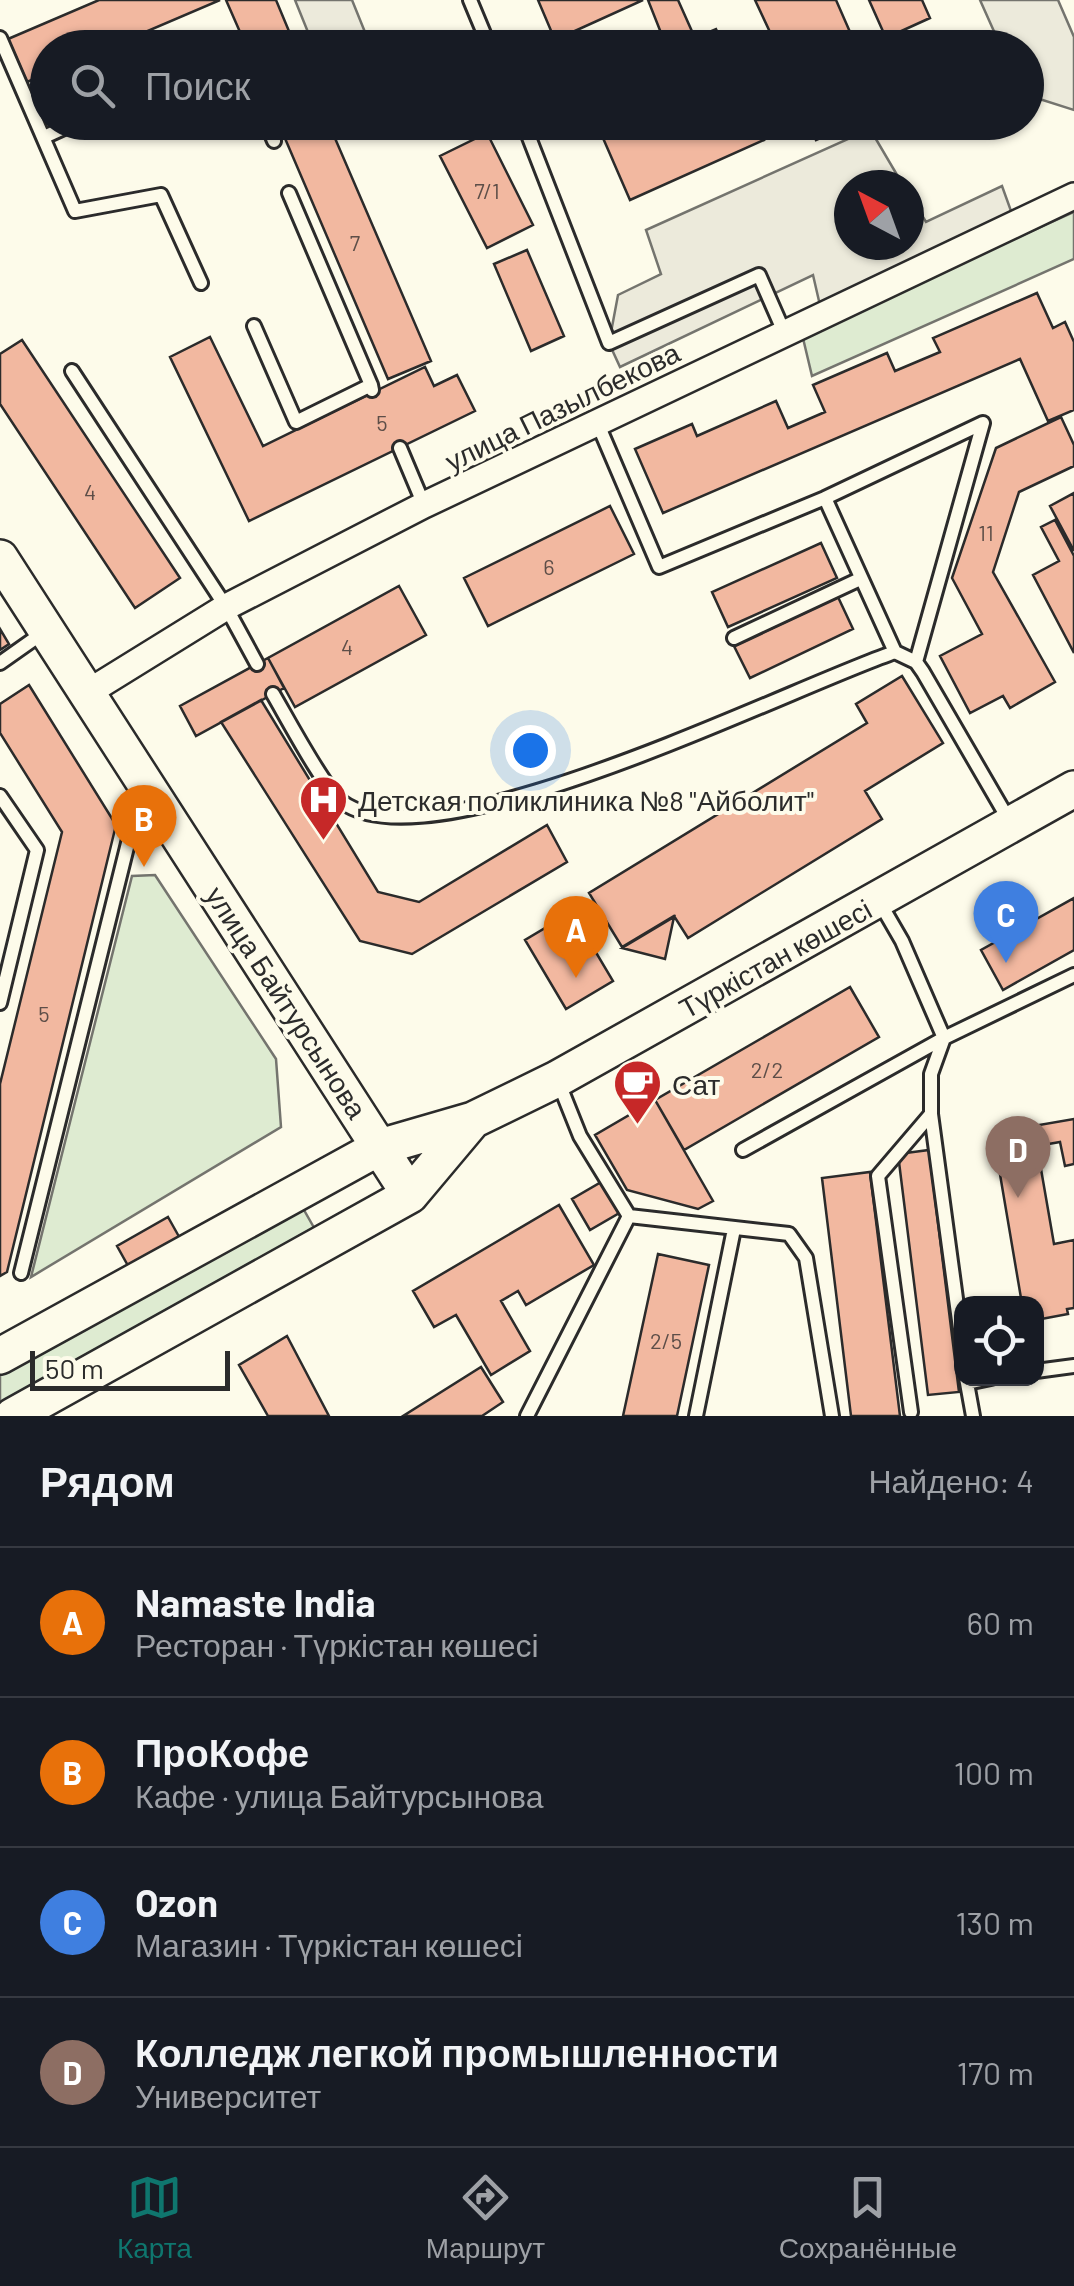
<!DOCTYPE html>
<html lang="ru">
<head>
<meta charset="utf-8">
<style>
	:root { --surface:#171b24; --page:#242831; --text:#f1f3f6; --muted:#9ea1a6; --line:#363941; --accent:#0f766e }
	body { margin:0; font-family:Barlow,sans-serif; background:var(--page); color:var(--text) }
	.controls { position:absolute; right:30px; bottom:30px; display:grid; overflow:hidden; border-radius:20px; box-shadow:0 2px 8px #0004 }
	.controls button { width:90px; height:90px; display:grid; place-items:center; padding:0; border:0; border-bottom:2px solid var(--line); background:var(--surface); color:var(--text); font:50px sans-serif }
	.compass { position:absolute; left:834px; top:170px; width:90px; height:90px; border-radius:50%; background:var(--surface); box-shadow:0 2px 8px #0004; rotate:319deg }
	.scale { position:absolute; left:30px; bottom:25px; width:200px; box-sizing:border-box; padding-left:10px; border:5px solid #2b2b2b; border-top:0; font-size:28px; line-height:35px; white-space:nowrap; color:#2b2b2b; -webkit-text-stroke:8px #fdfbea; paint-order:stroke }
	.you { position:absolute; left:530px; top:750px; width:35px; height:35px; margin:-25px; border:8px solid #fff; border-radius:50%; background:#1a73e8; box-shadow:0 0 0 15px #1a73e833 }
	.badge { display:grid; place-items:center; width:65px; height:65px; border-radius:50%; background:var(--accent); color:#fff; font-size:32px; font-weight:700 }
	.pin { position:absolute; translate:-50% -82px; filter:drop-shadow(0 2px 5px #0008) }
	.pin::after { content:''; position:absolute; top:52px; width:35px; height:30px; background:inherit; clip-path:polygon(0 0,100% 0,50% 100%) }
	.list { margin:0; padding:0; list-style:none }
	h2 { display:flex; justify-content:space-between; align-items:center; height:130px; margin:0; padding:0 40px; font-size:42px }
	h2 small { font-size:32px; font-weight:400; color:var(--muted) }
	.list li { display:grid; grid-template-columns:65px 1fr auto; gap:30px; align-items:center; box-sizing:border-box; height:150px; padding:0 40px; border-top:2px solid var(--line) }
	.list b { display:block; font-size:38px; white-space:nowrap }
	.list p { margin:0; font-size:32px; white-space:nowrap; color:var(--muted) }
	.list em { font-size:32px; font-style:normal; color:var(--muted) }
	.icon { flex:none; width:55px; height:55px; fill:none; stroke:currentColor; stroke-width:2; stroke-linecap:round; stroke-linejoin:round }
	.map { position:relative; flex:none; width:1074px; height:1416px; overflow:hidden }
	.search { position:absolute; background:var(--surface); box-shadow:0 2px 8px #0004; left:30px; right:30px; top:30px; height:110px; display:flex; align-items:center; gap:25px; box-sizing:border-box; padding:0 35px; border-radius:55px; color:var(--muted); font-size:38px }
	.sheet { height:730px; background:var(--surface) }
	nav { display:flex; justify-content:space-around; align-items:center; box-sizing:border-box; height:140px; border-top:2px solid var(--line); background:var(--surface); font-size:28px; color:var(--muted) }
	nav a { display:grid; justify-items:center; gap:5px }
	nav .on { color:var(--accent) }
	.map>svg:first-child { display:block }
	.green { fill:#deebd1; stroke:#74746e; stroke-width:2.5 }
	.parking { fill:#eceadb; stroke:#74746e; stroke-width:2.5 }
	.building { fill:#f2b8a0; stroke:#2b2b2b; stroke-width:2.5 }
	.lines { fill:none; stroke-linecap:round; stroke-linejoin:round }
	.lane-casing { stroke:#2b2b2b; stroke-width:18 }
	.street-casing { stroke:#2b2b2b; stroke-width:30 }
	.secondary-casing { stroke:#2b2b2b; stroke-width:40 }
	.lane { stroke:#fdfbea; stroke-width:12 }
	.street { stroke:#fdfbea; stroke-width:25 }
	.secondary { stroke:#fdfbea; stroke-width:35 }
	.labels { text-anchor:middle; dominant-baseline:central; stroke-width:8; stroke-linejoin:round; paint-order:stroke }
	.number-label { font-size:22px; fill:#5d4e48 }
	.street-label { font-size:28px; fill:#2b2b2b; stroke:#fdfbea }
	.poi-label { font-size:28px; fill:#2b2b2b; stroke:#fdfbea; text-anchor:start }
</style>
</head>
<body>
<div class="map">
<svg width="1074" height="1416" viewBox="0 0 1074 1416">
	<rect width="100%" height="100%" fill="#fdfbea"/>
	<path class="green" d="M1074,212v47l-262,117 -10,-42z
		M155,875l121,184 5,68 -250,150 101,-401z
		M296,1196l25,44 -321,176v-51z"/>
	<path class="parking" d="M295,0h57l19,47h-57z
		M980,0h78l16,37v73l-47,-15 -1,-47 -25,-1z
		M870,129l33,56h-54v60h60v-51l17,28 76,-36 13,36 -193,92 -9,-39 -193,92 -11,-24 9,-48 43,-21 -15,-44z"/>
	<path class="building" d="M99,0h121l-112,48h-60v25l-21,9 -19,-43z
		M226,0h50l20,48h-49z
		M538,0h105l-88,40z
		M648,0h30l17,38 21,-9 9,19h-58z
		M755,0h81l21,48h-128l40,-18z
		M869,0h53l8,18 -44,20z
		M278,122h50l103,239 -43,18z
		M596,122h160l8,18 -134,60z
		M808,122h48l-40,18z
		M487,133l46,92 -46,23 -47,-92z
		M527,250l37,86 -33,15 -37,-87z
		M1037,293l16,35 12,-6 9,20v68l-26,11 -28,-62 -357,154 -28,-64 57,-25 5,12 79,-35 12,27 37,-16 -12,-27 74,-32 8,18 45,-19 -7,-14z
		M210,337l53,109 162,-79 9,19 23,-11 18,36 -226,110 -79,-164z
		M22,340l158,238 -45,30 -135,-204v-50z
		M1061,417l13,28v21l-55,26 -26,80 62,110 -45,26 -7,-12 -33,17 -30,-57 42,-22 -30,-56 44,-130z
		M1074,493v58l-24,-45z
		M610,506l24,48 -146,72 -24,-48z
		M1055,520l19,36v97l-41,-78 26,-14 -18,-34z
		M821,543l16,35 -109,49 -16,-35z
		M399,586l27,49 -131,72 -27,-49z
		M838,597l15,32 -103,49 -16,-32z
		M0,629l9,15 -9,6z
		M268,658l16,30 -88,48 -16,-30z
		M902,676l41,67 -78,48 17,28 -194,119 -14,-22 -52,31 -33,-54 278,-170 -11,-19z
		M29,685l87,140 -109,447 -7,4v-192l62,-252 -62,-99v-29z
		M261,700l117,192 41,10 128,-77 20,37 -155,92 -52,-13 -139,-219z
		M1074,898v52l-71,40 -22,-40z
		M572,912l41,69 -47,28 -41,-69z
		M674,917l-9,42 -43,-11z
		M850,987l29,50 -195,113 -29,-50z
		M655,1100l58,101 -15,8 -71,-19 -32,-55z
		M1074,1119v45l-9,2 -5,-24 -23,4 17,98 20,-4v68l-7,1 1,5 -32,6v-16h-14l-29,-171z
		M929,1150l30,242 -31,3 -30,-241z
		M870,1172l30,244h-49l-29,-238z
		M603,1181l18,31 -31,18 -18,-31z
		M559,1205l35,60 -68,40 -8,-14 -17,10 29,50 -39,24 -35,-60 -22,12 -21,-36z
		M168,1217l14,25 -51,29 -14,-25z
		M658,1254l51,11 -32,151h-54z
		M287,1336l42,80h-61l-29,-51z
		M481,1367l22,35 -21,14h-79z"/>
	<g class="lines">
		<defs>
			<path id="lane" d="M470,0l20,48
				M0,38l75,173 86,-16 40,88
				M266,122l8,19
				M523,122l86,221 150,-68 25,57
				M44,137l33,-15
				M289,193l82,192
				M254,326l42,96 75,-37 1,5
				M72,371l154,236 31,57
				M597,422l62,145 166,-69
				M400,448l24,57
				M734,638l126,-59
				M895,652l-70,-154 158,-75 -67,239
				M0,663l44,-31
				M273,694c13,22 52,96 69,108 91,67 447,-114 553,-150l21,10 7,10 87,150
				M0,796l37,54 -37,153
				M880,903l22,38 42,97 130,-63
				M558,1081l22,55 49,80 160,18 17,24 26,158
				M743,1150l201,-112 -13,36v40l31,229
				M21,1273l115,-462 18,-13
				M1036,1371l38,-5
				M966,1378l1,5 24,-5
				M967,1383l6,33
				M911,1412l-33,-236 53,-62
				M527,1416l102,-200
				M696,1416l38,-187"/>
			<path id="street" d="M87,693l139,-86 198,-102 650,-309"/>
			<path id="secondary" d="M0,558l410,637
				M0,1356l380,-209 93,-27 84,-41 517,-290
				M13,1416l397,-221 63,-75"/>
		</defs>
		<use href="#lane" class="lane-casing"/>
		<use href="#street" class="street-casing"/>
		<use href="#secondary" class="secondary-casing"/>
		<use href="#lane" class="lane"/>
		<use href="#street" class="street"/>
		<use href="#secondary" class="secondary"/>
	</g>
	<defs>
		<symbol id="hospital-pin" viewBox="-11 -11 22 30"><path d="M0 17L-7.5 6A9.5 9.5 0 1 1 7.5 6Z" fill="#c62828" stroke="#fdfbea"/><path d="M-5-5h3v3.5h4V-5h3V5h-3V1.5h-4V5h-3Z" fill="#fff"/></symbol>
		<symbol id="cafe-pin" viewBox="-11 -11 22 30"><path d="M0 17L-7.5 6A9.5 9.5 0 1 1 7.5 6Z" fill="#c62828" stroke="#fdfbea"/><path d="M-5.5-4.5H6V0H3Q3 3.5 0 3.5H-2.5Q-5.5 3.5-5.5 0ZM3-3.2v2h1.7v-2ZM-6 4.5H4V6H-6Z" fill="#fff"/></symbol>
	</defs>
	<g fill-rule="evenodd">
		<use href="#hospital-pin" x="296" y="772" width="55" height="75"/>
		<use href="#cafe-pin" x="610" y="1056" width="55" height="75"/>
	</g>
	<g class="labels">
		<g class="number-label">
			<text x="487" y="190">7/1</text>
			<text x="355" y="242">7</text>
			<text x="382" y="422">5</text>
			<text x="90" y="491">4</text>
			<text x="986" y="532">11</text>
			<text x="549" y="566">6</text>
			<text x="347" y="646">4</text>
			<text x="44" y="1013">5</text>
			<text x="767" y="1069">2/2</text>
			<text x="666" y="1340">2/5</text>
		</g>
		<g class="street-label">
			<text transform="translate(562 406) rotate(-26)">улица Пазылбекова</text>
			<text transform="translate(775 958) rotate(-29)">Түркістан көшесі</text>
			<text transform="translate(287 1002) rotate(57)">улица Байтурсынова</text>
		</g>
		<g class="poi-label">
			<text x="358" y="800">Детская поликлиника №8 "Айболит"</text>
			<text x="672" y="1084">Сат</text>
		</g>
	</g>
</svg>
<div class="controls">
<button><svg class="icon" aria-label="locate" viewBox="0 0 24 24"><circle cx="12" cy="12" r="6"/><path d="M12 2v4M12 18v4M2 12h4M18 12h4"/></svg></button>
</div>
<svg class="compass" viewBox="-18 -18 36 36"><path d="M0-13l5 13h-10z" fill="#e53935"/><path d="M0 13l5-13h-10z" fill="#9ea1a6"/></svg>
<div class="scale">50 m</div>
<div class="you"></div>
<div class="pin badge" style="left:576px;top:978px;background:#e8710a">A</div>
<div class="pin badge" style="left:144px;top:867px;background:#e8710a">B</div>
<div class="pin badge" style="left:1006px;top:963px;background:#3f7fe0">C</div>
<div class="pin badge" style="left:1018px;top:1198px;background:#8d6e63">D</div>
<div class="search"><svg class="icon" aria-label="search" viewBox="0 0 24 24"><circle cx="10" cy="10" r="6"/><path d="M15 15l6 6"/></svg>Поиск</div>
</div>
<section class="sheet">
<h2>Рядом<small>Найдено: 4</small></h2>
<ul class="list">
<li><span class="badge" style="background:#e8710a">A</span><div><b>Namaste India</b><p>Ресторан · Түркістан көшесі</p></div><em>60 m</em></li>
<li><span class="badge" style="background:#e8710a">B</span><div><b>ПроКофе</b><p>Кафе · улица Байтурсынова</p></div><em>100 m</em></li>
<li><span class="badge" style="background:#3f7fe0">C</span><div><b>Ozon</b><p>Магазин · Түркістан көшесі</p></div><em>130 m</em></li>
<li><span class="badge" style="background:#8d6e63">D</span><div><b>Колледж легкой промышленности</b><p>Университет</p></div><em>170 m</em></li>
</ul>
</section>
<nav>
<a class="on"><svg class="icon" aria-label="map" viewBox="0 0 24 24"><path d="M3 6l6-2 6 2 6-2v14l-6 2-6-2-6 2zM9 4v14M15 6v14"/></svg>Карта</a>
<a><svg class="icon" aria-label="directions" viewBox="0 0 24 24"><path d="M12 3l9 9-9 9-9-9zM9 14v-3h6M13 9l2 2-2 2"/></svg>Маршрут</a>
<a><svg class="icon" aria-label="saved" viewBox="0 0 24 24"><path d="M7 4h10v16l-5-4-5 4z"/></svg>Сохранённые</a>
</nav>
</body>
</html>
